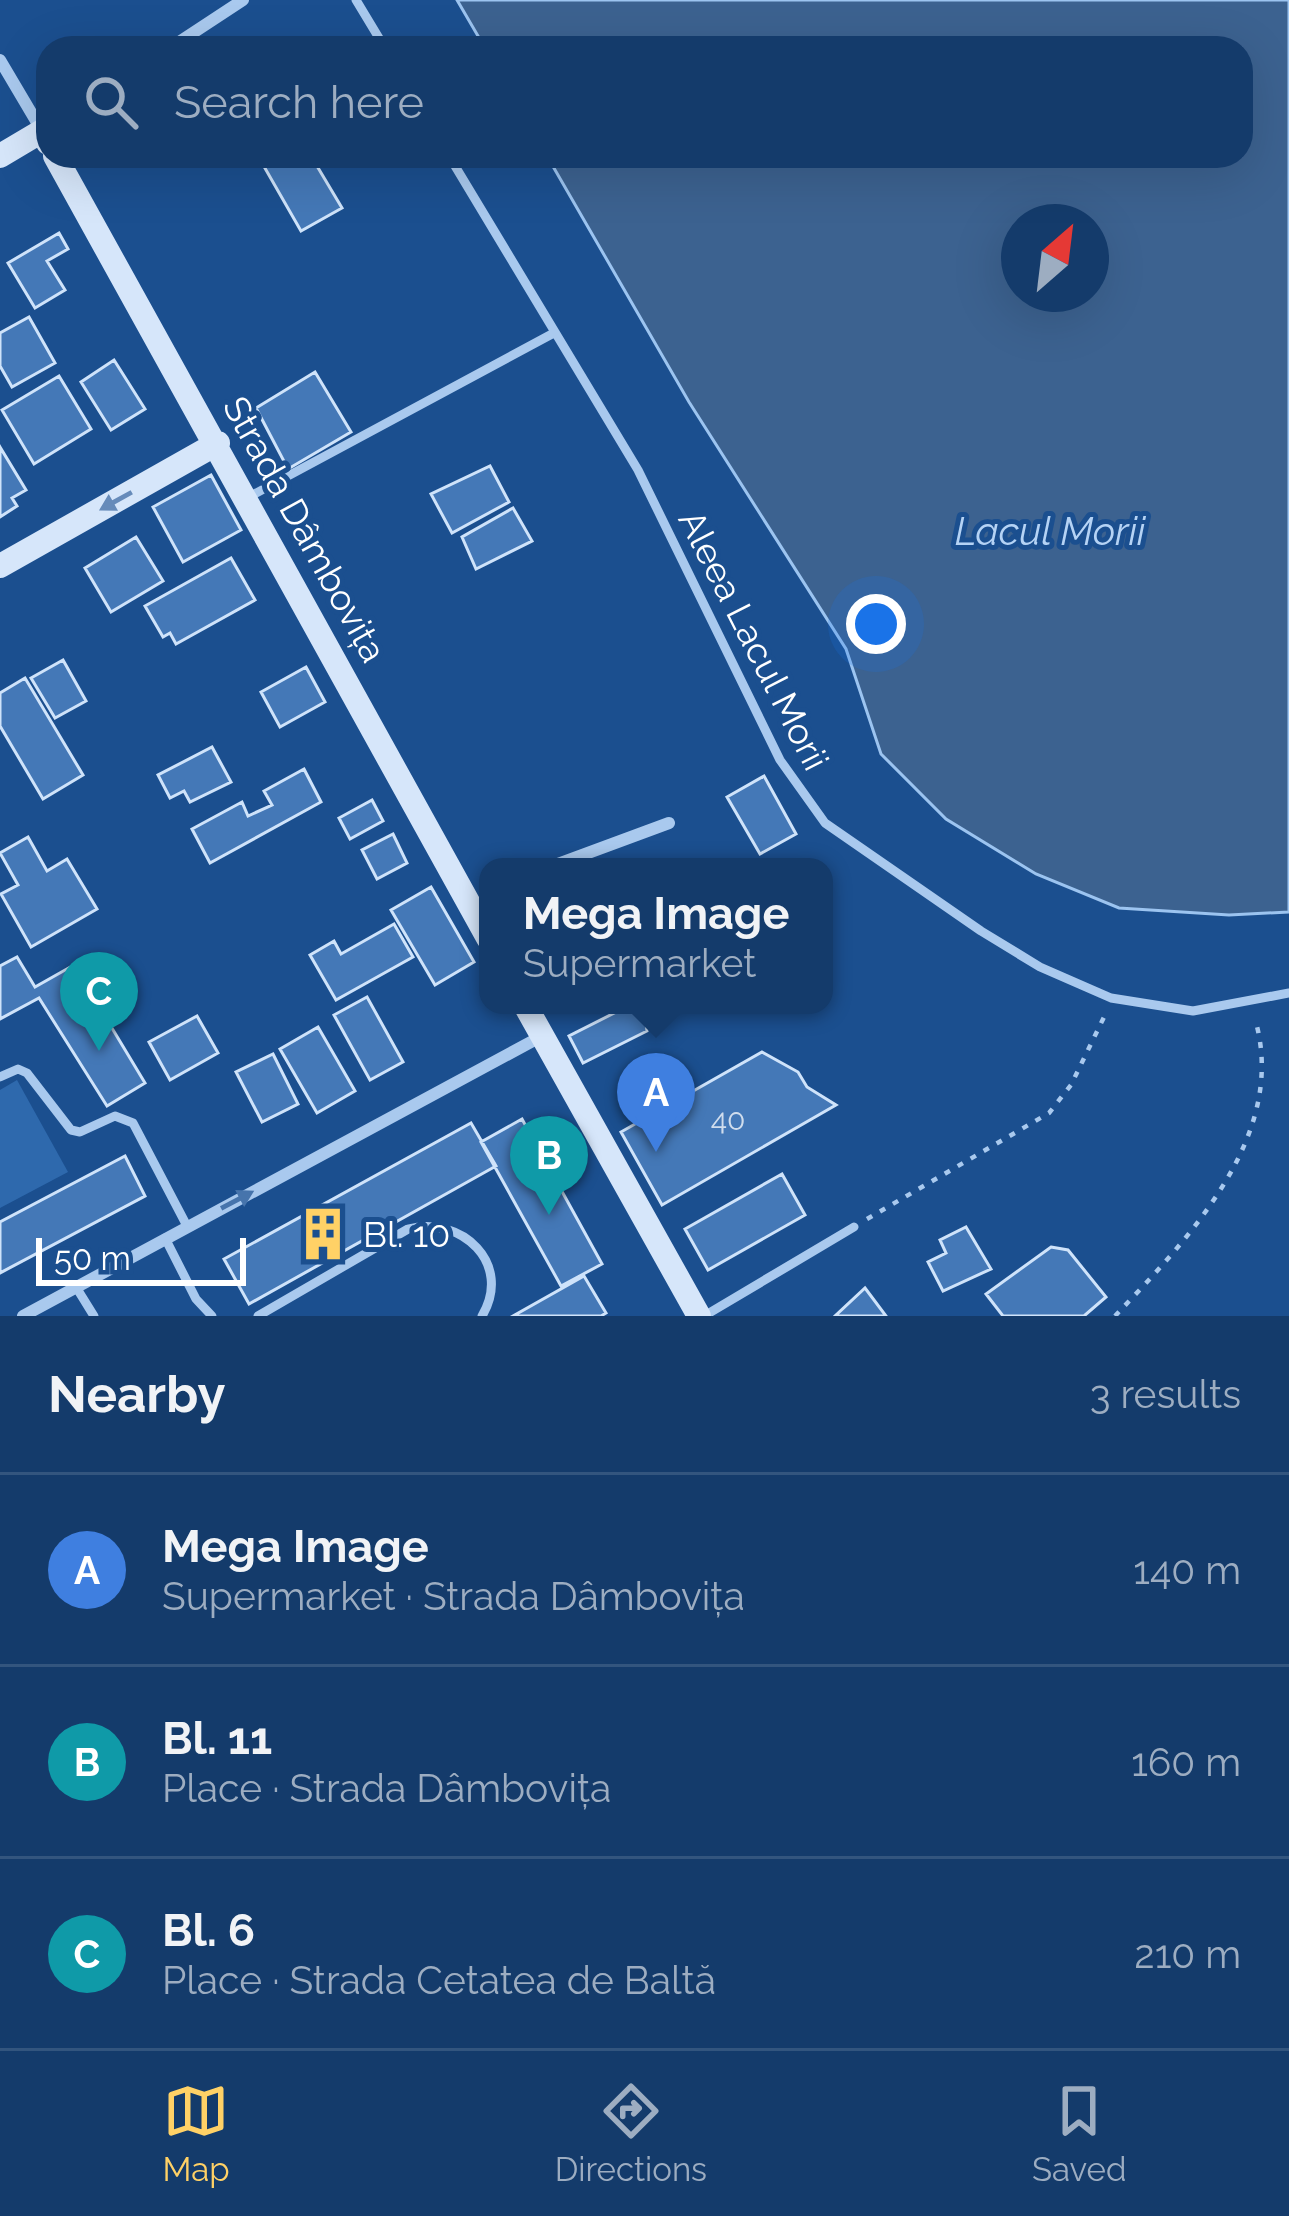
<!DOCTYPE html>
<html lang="en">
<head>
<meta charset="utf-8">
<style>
	:root { --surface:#143b6b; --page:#214673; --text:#f1f3f6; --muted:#9dadc1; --line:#33557e; --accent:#ffd166 }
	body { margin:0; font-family:Raleway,sans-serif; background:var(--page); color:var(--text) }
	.compass { position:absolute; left:1001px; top:204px; width:108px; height:108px; border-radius:50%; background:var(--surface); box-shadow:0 12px 48px #0002; rotate:28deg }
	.scale { position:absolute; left:36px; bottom:30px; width:210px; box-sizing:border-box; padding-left:12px; border:6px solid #fff; border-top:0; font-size:33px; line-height:42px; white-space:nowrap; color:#fff; -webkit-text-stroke:9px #1b4f8f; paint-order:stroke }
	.you { position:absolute; left:876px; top:624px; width:42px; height:42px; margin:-30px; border:9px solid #fff; border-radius:50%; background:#1a73e8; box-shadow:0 0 0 18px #1a73e833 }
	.badge { display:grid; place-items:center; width:78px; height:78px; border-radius:50%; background:var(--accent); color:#fff; font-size:39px; font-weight:700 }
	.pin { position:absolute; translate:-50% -99px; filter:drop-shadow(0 3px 6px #0008) }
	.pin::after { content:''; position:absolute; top:63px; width:42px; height:36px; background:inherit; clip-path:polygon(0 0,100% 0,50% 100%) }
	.popup { position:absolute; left:479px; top:858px; width:354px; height:156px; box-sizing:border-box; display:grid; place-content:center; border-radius:24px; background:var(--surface); filter:drop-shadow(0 3px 9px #0005); font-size:39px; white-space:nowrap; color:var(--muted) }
	.popup b { font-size:45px; color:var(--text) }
	.popup::after { content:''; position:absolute; left:50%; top:100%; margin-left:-24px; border:24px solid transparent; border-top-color:var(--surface) }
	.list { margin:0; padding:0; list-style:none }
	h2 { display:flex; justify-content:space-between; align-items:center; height:156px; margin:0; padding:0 48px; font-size:51px }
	h2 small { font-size:39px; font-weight:400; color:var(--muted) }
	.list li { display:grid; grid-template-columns:78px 1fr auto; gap:36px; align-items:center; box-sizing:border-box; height:192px; padding:0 48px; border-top:3px solid var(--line) }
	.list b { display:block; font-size:45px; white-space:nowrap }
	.list p { margin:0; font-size:39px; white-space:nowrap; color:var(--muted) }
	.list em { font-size:39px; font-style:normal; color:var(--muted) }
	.icon { flex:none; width:66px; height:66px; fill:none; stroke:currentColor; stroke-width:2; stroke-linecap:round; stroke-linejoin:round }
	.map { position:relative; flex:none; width:1289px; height:1316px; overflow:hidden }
	.search { position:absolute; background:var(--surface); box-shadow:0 12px 48px #0002; left:36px; right:36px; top:36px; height:132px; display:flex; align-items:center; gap:30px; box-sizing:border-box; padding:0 42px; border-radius:36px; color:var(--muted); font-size:45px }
	.sheet { height:732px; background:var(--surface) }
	nav { display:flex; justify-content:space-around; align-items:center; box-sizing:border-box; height:168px; border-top:3px solid var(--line); background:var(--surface); font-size:33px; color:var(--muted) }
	nav a { display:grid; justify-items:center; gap:6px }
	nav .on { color:var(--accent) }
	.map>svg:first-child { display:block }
	.green { fill:#2e69ad }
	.water { fill:#3c6290; stroke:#9cc4f0; stroke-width:3; fill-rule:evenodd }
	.building { fill:#4478b7; stroke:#cfe3fa; stroke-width:3 }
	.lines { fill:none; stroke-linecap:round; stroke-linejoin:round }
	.path { stroke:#a9c9ee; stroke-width:4.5; stroke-dasharray:6 9; stroke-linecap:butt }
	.lane { stroke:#a9c9ee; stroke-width:9 }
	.street { stroke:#a9c9ee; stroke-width:12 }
	.secondary { stroke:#d6e6fa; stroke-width:24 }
	.oneway { fill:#668bba }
	.oneway2 { fill:#4674ac }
	.labels { text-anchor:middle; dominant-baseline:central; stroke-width:10; stroke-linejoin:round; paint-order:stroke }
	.number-label { font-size:30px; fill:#d0dded }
	.street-label { font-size:36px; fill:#fff; stroke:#1b4f8f }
	.poi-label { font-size:36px; fill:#fff; stroke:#1b4f8f; text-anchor:start }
	.water-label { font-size:39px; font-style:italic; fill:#b5d3f5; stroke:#1b4f8f }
</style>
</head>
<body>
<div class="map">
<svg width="1289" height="1316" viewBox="0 0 1289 1316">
	<rect width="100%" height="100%" fill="#1b4f8f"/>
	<path class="green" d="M17,1080l51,92 -68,36v-118z"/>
	<path class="water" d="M457,0h832v912l-60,3 -110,-7 -83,-34 -90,-55 -65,-65 -35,-105 -157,-247 -142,-246h694v-108h-756zM1019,222h72v72h-72z"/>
	<path class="building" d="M258,156h53l31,52 -41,23z
		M59,233l9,16 -21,12 18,29 -30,18 -27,-45z
		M29,317l26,46 -43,24 -12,-21v-33z
		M114,360l31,49 -34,21 -30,-48z
		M315,372l36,60 -63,37 -32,-61z
		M59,376l32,53 -57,35 -32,-54z
		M0,447l26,43 -14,8 5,8 -17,11z
		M490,466l19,36 -57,31 -21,-39z
		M211,475l30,55 -58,32 -30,-55z
		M513,508l19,33 -56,28 -14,-32z
		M136,537l27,44 -52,31 -26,-44z
		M231,558l24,42 -79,44 -6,-11 -7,4 -18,-31z
		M63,660l23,41 -31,17 -24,-40z
		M306,667l19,35 -45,25 -19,-35z
		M25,678l58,97 -40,24 -43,-73v-33z
		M212,747l19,35 -41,20 -6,-11 -14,7 -12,-23z
		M304,769l17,33 -111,61 -18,-34 50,-27 6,14 24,-11 -8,-14z
		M764,776l32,58 -36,20 -33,-57z
		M372,800l11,21 -33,18 -11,-21z
		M393,834l14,29 -30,16 -15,-29z
		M28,837l19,34 20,-12 30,50 -66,38 -30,-53 17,-9 -18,-32z
		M431,887l43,75 -39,23 -44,-75z
		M394,924l19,33 -77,43 -26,-45 24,-14 7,13z
		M17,957l18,30 39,-22 71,118 -38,23 -68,-108 -39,21v-53z
		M367,997l36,65 -33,18 -36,-65z
		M630,1005h14l3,26 -64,32 -14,-27z
		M197,1016l21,37 -48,27 -21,-38z
		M318,1027l37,64 -38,22 -37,-64z
		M762,1052l36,20 9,15 29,18 -174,100 -41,-73z
		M273,1054l25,50 -36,18 -26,-50z
		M522,1119l80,145 -41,22 -80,-144z
		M471,1123l25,43 -247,138 -25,-45z
		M125,1156l20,40 -145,77v-51z
		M782,1174l23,41 -97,55 -23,-41z
		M966,1227l25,42 -48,22 -15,-29 18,-9 -6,-13z
		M1051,1247l17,3 38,47 -22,19h-81l-17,-22z
		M584,1276l22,37 -5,3h-88z
		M865,1288l21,28h-51z"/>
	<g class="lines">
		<path class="path" d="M867,1219l182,-106 22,-28 34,-70
			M1115,1316c73,-77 174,-181 140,-297"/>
		<path class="lane" d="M356,0l29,48
			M449,156l189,314 142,290 45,63 156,108 59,36 71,31 82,13 96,-18
			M247,498l305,-164
			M0,1077l18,-8 9,4 44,57 9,2 35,-16 18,7 54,103
			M165,1238l31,61 16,17
			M76,1287l18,29
			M258,1316l150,-87c54,-14 105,35 74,87
			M704,1316l150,-89"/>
		<path class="street" d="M170,48l73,-48
			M0,60l42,71
			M550,867l119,-44
			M23,1316l519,-280"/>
		<path class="secondary" d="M0,156l42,-25 6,12
			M55,156l433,782
			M0,566l218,-123
			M525,1005l174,311"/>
	</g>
	<defs><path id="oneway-solid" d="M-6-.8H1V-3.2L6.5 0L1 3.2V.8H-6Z" transform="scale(3)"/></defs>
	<use class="oneway" href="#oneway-solid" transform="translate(116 501) rotate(151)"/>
	<use class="oneway2" href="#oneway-solid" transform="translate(237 1200) rotate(-28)"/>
	<defs>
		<symbol id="building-bare" viewBox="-9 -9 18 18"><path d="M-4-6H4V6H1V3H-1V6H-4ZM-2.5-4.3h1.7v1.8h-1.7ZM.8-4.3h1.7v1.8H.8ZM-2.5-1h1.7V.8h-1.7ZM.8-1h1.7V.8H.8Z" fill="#ffd166" stroke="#1b4f8f" stroke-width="2.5" paint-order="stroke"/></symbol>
	</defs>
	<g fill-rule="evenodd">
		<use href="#building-bare" x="285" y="1196" width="76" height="76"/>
	</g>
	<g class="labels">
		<g class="number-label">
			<text x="728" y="1119">40</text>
		</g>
		<g class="street-label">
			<text transform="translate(305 529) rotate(61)">Strada Dâmbovița</text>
			<text transform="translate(754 640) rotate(63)">Aleea Lacul Morii</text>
		</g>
		<g class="poi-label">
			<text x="363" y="1234">Bl. 10</text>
		</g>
		<g class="water-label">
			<text x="1050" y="531">Lacul Morii</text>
		</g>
	</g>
</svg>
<svg class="compass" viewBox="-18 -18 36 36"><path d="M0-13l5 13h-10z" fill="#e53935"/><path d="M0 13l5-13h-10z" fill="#9dadc1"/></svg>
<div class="scale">50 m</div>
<div class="you"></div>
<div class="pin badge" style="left:656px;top:1152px;background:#3f7fe0">A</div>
<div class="popup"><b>Mega Image</b>Supermarket</div>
<div class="pin badge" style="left:549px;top:1215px;background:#0f9aa8">B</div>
<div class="pin badge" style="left:99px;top:1051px;background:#0f9aa8">C</div>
<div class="search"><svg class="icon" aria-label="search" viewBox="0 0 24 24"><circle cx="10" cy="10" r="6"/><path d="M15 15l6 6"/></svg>Search here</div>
</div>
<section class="sheet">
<h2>Nearby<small>3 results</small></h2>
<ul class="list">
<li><span class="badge" style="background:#3f7fe0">A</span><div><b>Mega Image</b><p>Supermarket · Strada Dâmbovița</p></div><em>140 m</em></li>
<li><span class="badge" style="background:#0f9aa8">B</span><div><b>Bl. 11</b><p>Place · Strada Dâmbovița</p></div><em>160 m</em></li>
<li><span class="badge" style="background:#0f9aa8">C</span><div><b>Bl. 6</b><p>Place · Strada Cetatea de Baltă</p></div><em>210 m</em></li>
</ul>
</section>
<nav>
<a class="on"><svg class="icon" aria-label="map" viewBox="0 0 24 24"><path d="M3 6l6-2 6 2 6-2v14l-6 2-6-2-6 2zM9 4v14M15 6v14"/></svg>Map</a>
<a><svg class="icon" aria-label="directions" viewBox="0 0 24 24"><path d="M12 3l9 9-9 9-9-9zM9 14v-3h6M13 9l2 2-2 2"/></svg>Directions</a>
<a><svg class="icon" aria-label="saved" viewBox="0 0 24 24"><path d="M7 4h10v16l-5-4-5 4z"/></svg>Saved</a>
</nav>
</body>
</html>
